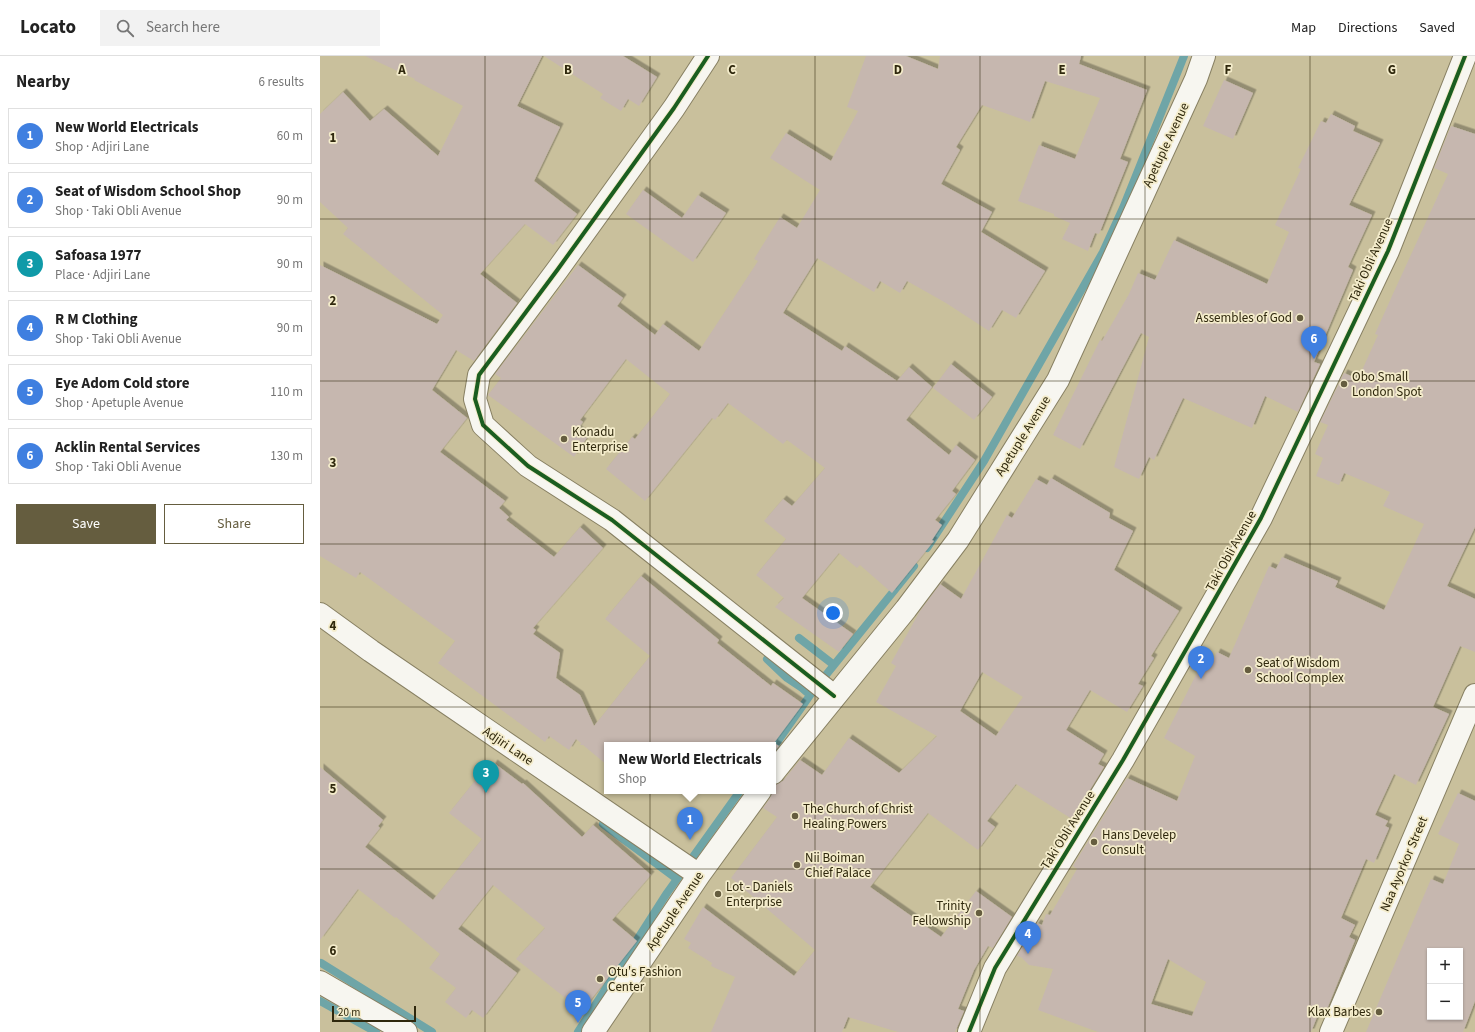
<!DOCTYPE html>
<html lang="en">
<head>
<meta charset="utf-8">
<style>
	:root { --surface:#fff; --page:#f2f2f2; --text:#222; --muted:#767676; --line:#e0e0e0; --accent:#655d3f }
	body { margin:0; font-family:"Source Sans 3",sans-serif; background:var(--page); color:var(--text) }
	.controls { position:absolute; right:12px; bottom:12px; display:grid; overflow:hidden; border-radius:0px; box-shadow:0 1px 3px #0004 }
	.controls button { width:36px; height:36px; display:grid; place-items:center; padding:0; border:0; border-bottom:1px solid var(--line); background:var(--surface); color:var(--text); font:20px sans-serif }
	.scale { position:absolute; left:12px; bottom:10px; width:84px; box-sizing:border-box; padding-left:4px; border:2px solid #2f280d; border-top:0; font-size:11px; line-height:14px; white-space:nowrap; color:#2f280d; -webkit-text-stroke:3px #f4eccb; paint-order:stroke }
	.you { position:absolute; left:513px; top:557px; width:14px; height:14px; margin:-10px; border:3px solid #fff; border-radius:50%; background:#1a73e8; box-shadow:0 0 0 6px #1a73e833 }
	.badge { display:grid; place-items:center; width:26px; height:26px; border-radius:50%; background:var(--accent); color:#fff; font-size:13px; font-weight:700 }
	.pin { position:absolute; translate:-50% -33px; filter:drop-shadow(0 1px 2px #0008) }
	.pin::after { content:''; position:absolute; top:21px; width:14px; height:12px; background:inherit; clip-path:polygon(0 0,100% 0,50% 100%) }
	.popup { position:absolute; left:284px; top:686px; width:172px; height:52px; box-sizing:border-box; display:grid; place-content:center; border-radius:0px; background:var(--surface); filter:drop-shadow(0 1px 3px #0005); font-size:13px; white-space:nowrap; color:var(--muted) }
	.popup b { font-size:15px; color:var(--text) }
	.popup::after { content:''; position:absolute; left:50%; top:100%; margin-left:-8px; border:8px solid transparent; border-top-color:var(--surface) }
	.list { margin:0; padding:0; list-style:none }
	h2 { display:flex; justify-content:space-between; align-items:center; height:52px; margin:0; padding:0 16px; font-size:17px }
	h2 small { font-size:13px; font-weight:400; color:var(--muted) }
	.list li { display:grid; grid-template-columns:26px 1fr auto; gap:12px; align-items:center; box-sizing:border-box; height:56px; margin:0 8px 8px; padding:0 8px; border:1px solid var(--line); border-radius:0px }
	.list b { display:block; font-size:15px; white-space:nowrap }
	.list p { margin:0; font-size:13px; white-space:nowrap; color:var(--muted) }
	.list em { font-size:13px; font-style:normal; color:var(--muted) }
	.actions { display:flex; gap:8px; padding:12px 16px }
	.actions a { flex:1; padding:9px 0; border:1px solid var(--accent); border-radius:0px; text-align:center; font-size:14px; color:var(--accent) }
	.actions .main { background:var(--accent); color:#fff }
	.icon { flex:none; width:22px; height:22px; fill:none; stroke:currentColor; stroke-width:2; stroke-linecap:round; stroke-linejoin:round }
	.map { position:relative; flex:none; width:1155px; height:976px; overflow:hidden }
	header { display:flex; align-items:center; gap:24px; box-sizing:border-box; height:56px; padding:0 20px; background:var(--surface); border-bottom:1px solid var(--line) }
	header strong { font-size:19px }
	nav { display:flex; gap:22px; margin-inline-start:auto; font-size:14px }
	.search { width:280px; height:36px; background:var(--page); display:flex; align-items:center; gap:10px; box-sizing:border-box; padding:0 14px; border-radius:0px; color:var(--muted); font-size:15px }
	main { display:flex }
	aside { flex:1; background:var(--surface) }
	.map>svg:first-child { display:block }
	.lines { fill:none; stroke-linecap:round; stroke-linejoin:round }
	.stream { stroke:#6fa5a7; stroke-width:8 }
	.building { fill:#c6b7af; fill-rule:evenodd; filter:url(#shadow) }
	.minor-casing { stroke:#888063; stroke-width:24 }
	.tertiary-casing { stroke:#888063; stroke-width:24 }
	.minor { stroke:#f7f6f0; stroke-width:22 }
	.tertiary { stroke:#f7f6f0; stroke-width:22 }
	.cycleway-casing { stroke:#f4eccb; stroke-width:6 }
	.cycleway { stroke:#1b5e20; stroke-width:4 }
	.grid { fill:none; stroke:#2f280d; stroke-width:1; stroke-opacity:0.55 }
	.poi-dot { fill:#655d3f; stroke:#f4eccb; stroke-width:1.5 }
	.labels { text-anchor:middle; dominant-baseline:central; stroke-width:3.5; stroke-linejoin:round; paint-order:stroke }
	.street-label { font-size:13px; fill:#2f280d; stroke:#f4eccb }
	.poi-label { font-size:13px; fill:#2f280d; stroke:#f4eccb; text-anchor:start }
	.grid-label { font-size:13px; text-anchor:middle; font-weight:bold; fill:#2f280d; stroke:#f4eccb; stroke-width:3.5; stroke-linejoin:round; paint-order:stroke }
</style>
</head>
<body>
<header>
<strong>Locato</strong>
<div class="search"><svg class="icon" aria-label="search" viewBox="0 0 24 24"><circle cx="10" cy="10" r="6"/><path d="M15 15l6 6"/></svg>Search here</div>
<nav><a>Map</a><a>Directions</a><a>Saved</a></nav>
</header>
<main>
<aside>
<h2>Nearby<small>6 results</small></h2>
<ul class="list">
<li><span class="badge" style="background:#3f7fe0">1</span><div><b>New World Electricals</b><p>Shop · Adjiri Lane</p></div><em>60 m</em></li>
<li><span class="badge" style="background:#3f7fe0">2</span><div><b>Seat of Wisdom School Shop</b><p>Shop · Taki Obli Avenue</p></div><em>90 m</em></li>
<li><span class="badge" style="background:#0f9aa8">3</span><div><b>Safoasa 1977</b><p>Place · Adjiri Lane</p></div><em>90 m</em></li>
<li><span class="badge" style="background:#3f7fe0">4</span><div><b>R M Clothing</b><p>Shop · Taki Obli Avenue</p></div><em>90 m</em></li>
<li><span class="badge" style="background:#3f7fe0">5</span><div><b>Eye Adom Cold store</b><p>Shop · Apetuple Avenue</p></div><em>110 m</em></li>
<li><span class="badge" style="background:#3f7fe0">6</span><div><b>Acklin Rental Services</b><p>Shop · Taki Obli Avenue</p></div><em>130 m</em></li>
</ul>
<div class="actions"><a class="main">Save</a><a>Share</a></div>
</aside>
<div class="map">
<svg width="1155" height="976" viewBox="0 0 1155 976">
	<defs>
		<filter id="shadow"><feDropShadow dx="3.5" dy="-3.5" stdDeviation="0" flood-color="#0004"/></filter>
	</defs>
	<rect width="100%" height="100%" fill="#c9c09c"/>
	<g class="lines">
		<path class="stream" d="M607,492l57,-87 119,-209 20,-44 61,-152
			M479,582l35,27
			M447,603l20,19 15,10 8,7
			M453,692l40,-57 101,-125
			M283,768l74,55
			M1,907l111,69
			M0,945l56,31
			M258,976l89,-139 73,-102"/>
	</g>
	<path class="building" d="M45,0h177l-25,50 43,21 -26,54 43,33 -24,31 -28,-21 -45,50 37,29 -43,58 -18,-11 -24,40 35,28 -27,34 65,49 -6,7 10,9 -3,3 48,37 26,-30 23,21 -70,80 3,2 -3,4 27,19 -4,25 24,17 14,31 56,-70 -45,-37 36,-43 78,64 -2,3 54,43 2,-3 30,21 -29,39 5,3 -6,7v-8h-166v20l-24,-20h-3l1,-2 -5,-4 -7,11 -20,-14 -4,6 -107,-79 17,-22 -95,-69 -4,6 -36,-22v-291l117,59 6,-9 -100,-81 5,-6 -28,-26v-88l23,-22 27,29 14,-12 54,47 25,-50 -49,-26 1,-1z
		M224,0h79l34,21 -18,29 -11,-7 -7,12 -21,-13 3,-4z
		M546,0h40l32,13 2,-13h141l-2,8 68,26 -27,69 8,3 -29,72 -4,-1 -7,18 -26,-12 8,-16 -16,-7v-2l-36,-13 21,-56 36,14 25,-61 -55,-17 -15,41 -48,-17 -26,42 4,3 -19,34 51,28 -11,20 64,39 -29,47 -14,-8 -13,21 -43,-28 -39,-22 -7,12 -20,-12 -6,11 -57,-34 -34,55 59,38 3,-5 52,35 12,-14 23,20 -26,33 43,35 7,-10 19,15 -23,31 4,3 -21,26 7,5 -10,15 2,1 -42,52 -32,-28 -3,3 -18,-15 -37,45 51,36 -14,18 -64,-45 9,-9 -28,-23 30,-36 -22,-18 19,-22 9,7 33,-38 -38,-28 -4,4 -55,-41 -13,17 -3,-2 -67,83 -39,-32 26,-32 3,2 35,-45 -44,-35 -46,61 3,2 -5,7 10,7 -14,21 -86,-62 13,-17 -6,-4 83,-109 45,33 -6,8 38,29 8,-11 36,27 59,-90 -4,-2 26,-42 17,11 23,-38 -50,-32 16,-25 45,28 27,-50 -11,-4z
		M904,24l29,13 -20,46 -30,-13z
		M1011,58l24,12 -2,5 27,12 -31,62 23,10 -24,52 5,3 -39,92 6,2 -22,48 -33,-16 -13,32 -69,-30 -29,62 -5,-3 -10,22 -25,-12 35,-130 -8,-4 -61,116 -27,-14 47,-95 2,1 27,-47 9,-21 17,7 19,-40 93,44 22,-52 -14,-7 26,-56 -3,-1 23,-47 5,2z
		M1131,70l24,8v393l-28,59 28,13v53l-15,-6 -27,61 16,7 -33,71 -22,-11 -19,41 13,6 -3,5 4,2 -15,35 -8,-4 -25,59 14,7 -6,12 6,3 -30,74 -6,-2 -8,20h-213l-60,-22 15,-41 -24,-4 -8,-8 -4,-1 20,-33 5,2 4,-11 4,1 27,-46 -4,-3 54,-88 50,23 18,-45 -31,-18 37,-73 8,4 8,-17 12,6 40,-92 7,3 6,-12 56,24 -3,6 49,23 40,-86 -41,-18 7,-14 -46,-19 -5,12 -23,-9 7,-18 -8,-4 13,-29 -8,-3 24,-49 14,6 20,-44 -3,-1 17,-38 56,-122 -14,-6zM848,903l38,23 -14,34 -41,-12z
		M323,134l39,28 16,-23 28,18 -33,49 -67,-48z
		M631,308l41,33 -18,23 -41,-32z
		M731,422l59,35 -1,5 24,13 -19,39 65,41 -28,45 3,2 -16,26 5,2 -16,26 -37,-22 -24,40 38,24 -6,10 6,3 -32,52 -56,-35 -29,37 8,6 -17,23 -50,-37 -58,74 71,50 35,-46 36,26 -19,31 -5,-2 -14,24 -16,39 6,2 -9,21h-57l-50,-15 -6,15h-131l24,-55 -24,-11 1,-3 -24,-15 3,-5 -7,-4 19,-32 91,69 21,-26 -84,-72 46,-61 -14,-9 7,-10 3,-13 10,-4 17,-21 22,15 27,-37 50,35 38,-37 -61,-34 20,-36 -5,-3 29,-52 20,-27 21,15 46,-84 5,3 24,-39 11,6zM662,616l41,25 -27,39 -36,-25z
		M174,707l28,21 1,-1 59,54 11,-12 58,50 -39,45 25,21 -55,70 -66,-52 29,-31 -52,-43 -35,44 59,44 -34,45 -11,-8 -6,8 -21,-16 11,-14 -27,-20 11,-14 -44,-37 -1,1 -37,-29 -38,51v-173l63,53 -5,6 2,2 -15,19 68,53 49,-61 -33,-26 37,-46 4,3z
		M1138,737l17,8v200l-12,31h-97l65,-153 12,5 16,-40 -21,-10zM1110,895h30v66h-30z"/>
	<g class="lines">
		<defs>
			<path id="minor" d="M388,0l-34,52 -116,161 -79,106 -4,24 8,26 45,41 84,54 222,176
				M0,558l51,37 328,224
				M453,717l133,-164 52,-69 100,-160 138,-301 8,-23
				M273,976l106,-157 61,-84
				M649,976l26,-64 128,-208 138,-242 127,-267 77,-195
				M1011,976l144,-337"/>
			<path id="tertiary" d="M0,926l86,50"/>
		</defs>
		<use href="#minor" class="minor-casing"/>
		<use href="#tertiary" class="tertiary-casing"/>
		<use href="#minor" class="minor"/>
		<use href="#tertiary" class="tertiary"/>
		<defs>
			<path id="cycleway" d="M388,0l-34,52 -116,161 -79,106 -4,24 8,26 45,41 84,54 222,176
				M649,976l26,-64 128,-208 138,-242 127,-267 77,-195"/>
		</defs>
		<use href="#cycleway" class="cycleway-casing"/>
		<use href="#cycleway" class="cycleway"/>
	</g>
	<path class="grid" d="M165,0v976M330,0v976M495,0v976M660,0v976M825,0v976M990,0v976M0,163h1155M0,325h1155M0,488h1155M0,651h1155M0,813h1155"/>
	<g class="poi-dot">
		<circle cx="980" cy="262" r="4"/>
		<circle cx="1024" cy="328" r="4"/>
		<circle cx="244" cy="383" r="4"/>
		<circle cx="928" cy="614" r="4"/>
		<circle cx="475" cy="760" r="4"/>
		<circle cx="774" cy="786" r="4"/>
		<circle cx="477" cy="809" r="4"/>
		<circle cx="398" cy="838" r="4"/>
		<circle cx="659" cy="857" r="4"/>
		<circle cx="280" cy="923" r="4"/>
		<circle cx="1059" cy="956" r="4"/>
	</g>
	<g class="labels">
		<g class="street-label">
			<text transform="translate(846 89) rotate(-65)">Apetuple Avenue</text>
			<text transform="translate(1051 204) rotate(-66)">Taki Obli Avenue</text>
			<text transform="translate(703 380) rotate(-58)">Apetuple Avenue</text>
			<text transform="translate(911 495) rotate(-61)">Taki Obli Avenue</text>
			<text transform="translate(188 690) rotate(34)">Adjiri Lane</text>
			<text transform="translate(748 774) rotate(-58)">Taki Obli Avenue</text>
			<text transform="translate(1084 808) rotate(-67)">Naa Ayorkor Street</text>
			<text transform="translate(355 855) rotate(-56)">Apetuple Avenue</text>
		</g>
		<g class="poi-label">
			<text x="972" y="262" text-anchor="end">Assembles of God</text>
			<text x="1032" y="321">Obo Small<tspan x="1032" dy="15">London Spot</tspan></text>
			<text x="252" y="376">Konadu<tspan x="252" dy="15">Enterprise</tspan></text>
			<text x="936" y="607">Seat of Wisdom<tspan x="936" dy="15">School Complex</tspan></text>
			<text x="483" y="753">The Church of Christ<tspan x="483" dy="15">Healing Powers</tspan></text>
			<text x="782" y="779">Hans Develep<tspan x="782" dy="15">Consult</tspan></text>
			<text x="485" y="802">Nii Boiman<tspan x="485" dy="15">Chief Palace</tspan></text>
			<text x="406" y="831">Lot - Daniels<tspan x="406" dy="15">Enterprise</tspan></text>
			<text x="651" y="850" text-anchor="end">Trinity<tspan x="651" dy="15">Fellowship</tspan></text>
			<text x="288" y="916">Otu's Fashion<tspan x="288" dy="15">Center</tspan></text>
			<text x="1051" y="956" text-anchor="end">Klax Barbes</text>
		</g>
	</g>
	<g class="grid-label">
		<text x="82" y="18">A</text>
		<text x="248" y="18">B</text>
		<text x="412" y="18">C</text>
		<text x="578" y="18">D</text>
		<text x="742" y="18">E</text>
		<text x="908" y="18">F</text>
		<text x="1072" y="18">G</text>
		<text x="13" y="86">1</text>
		<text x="13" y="249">2</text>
		<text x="13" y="411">3</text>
		<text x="13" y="574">4</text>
		<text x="13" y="737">5</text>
		<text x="13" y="899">6</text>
	</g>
</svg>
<div class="controls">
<button>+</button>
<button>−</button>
</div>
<div class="scale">20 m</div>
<div class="you"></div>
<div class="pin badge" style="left:370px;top:784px;background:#3f7fe0">1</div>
<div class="popup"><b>New World Electricals</b>Shop</div>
<div class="pin badge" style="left:881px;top:623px;background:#3f7fe0">2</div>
<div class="pin badge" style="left:166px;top:737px;background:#0f9aa8">3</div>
<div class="pin badge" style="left:708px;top:898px;background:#3f7fe0">4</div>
<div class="pin badge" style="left:258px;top:967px;background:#3f7fe0">5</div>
<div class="pin badge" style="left:994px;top:303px;background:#3f7fe0">6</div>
</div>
</main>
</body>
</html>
